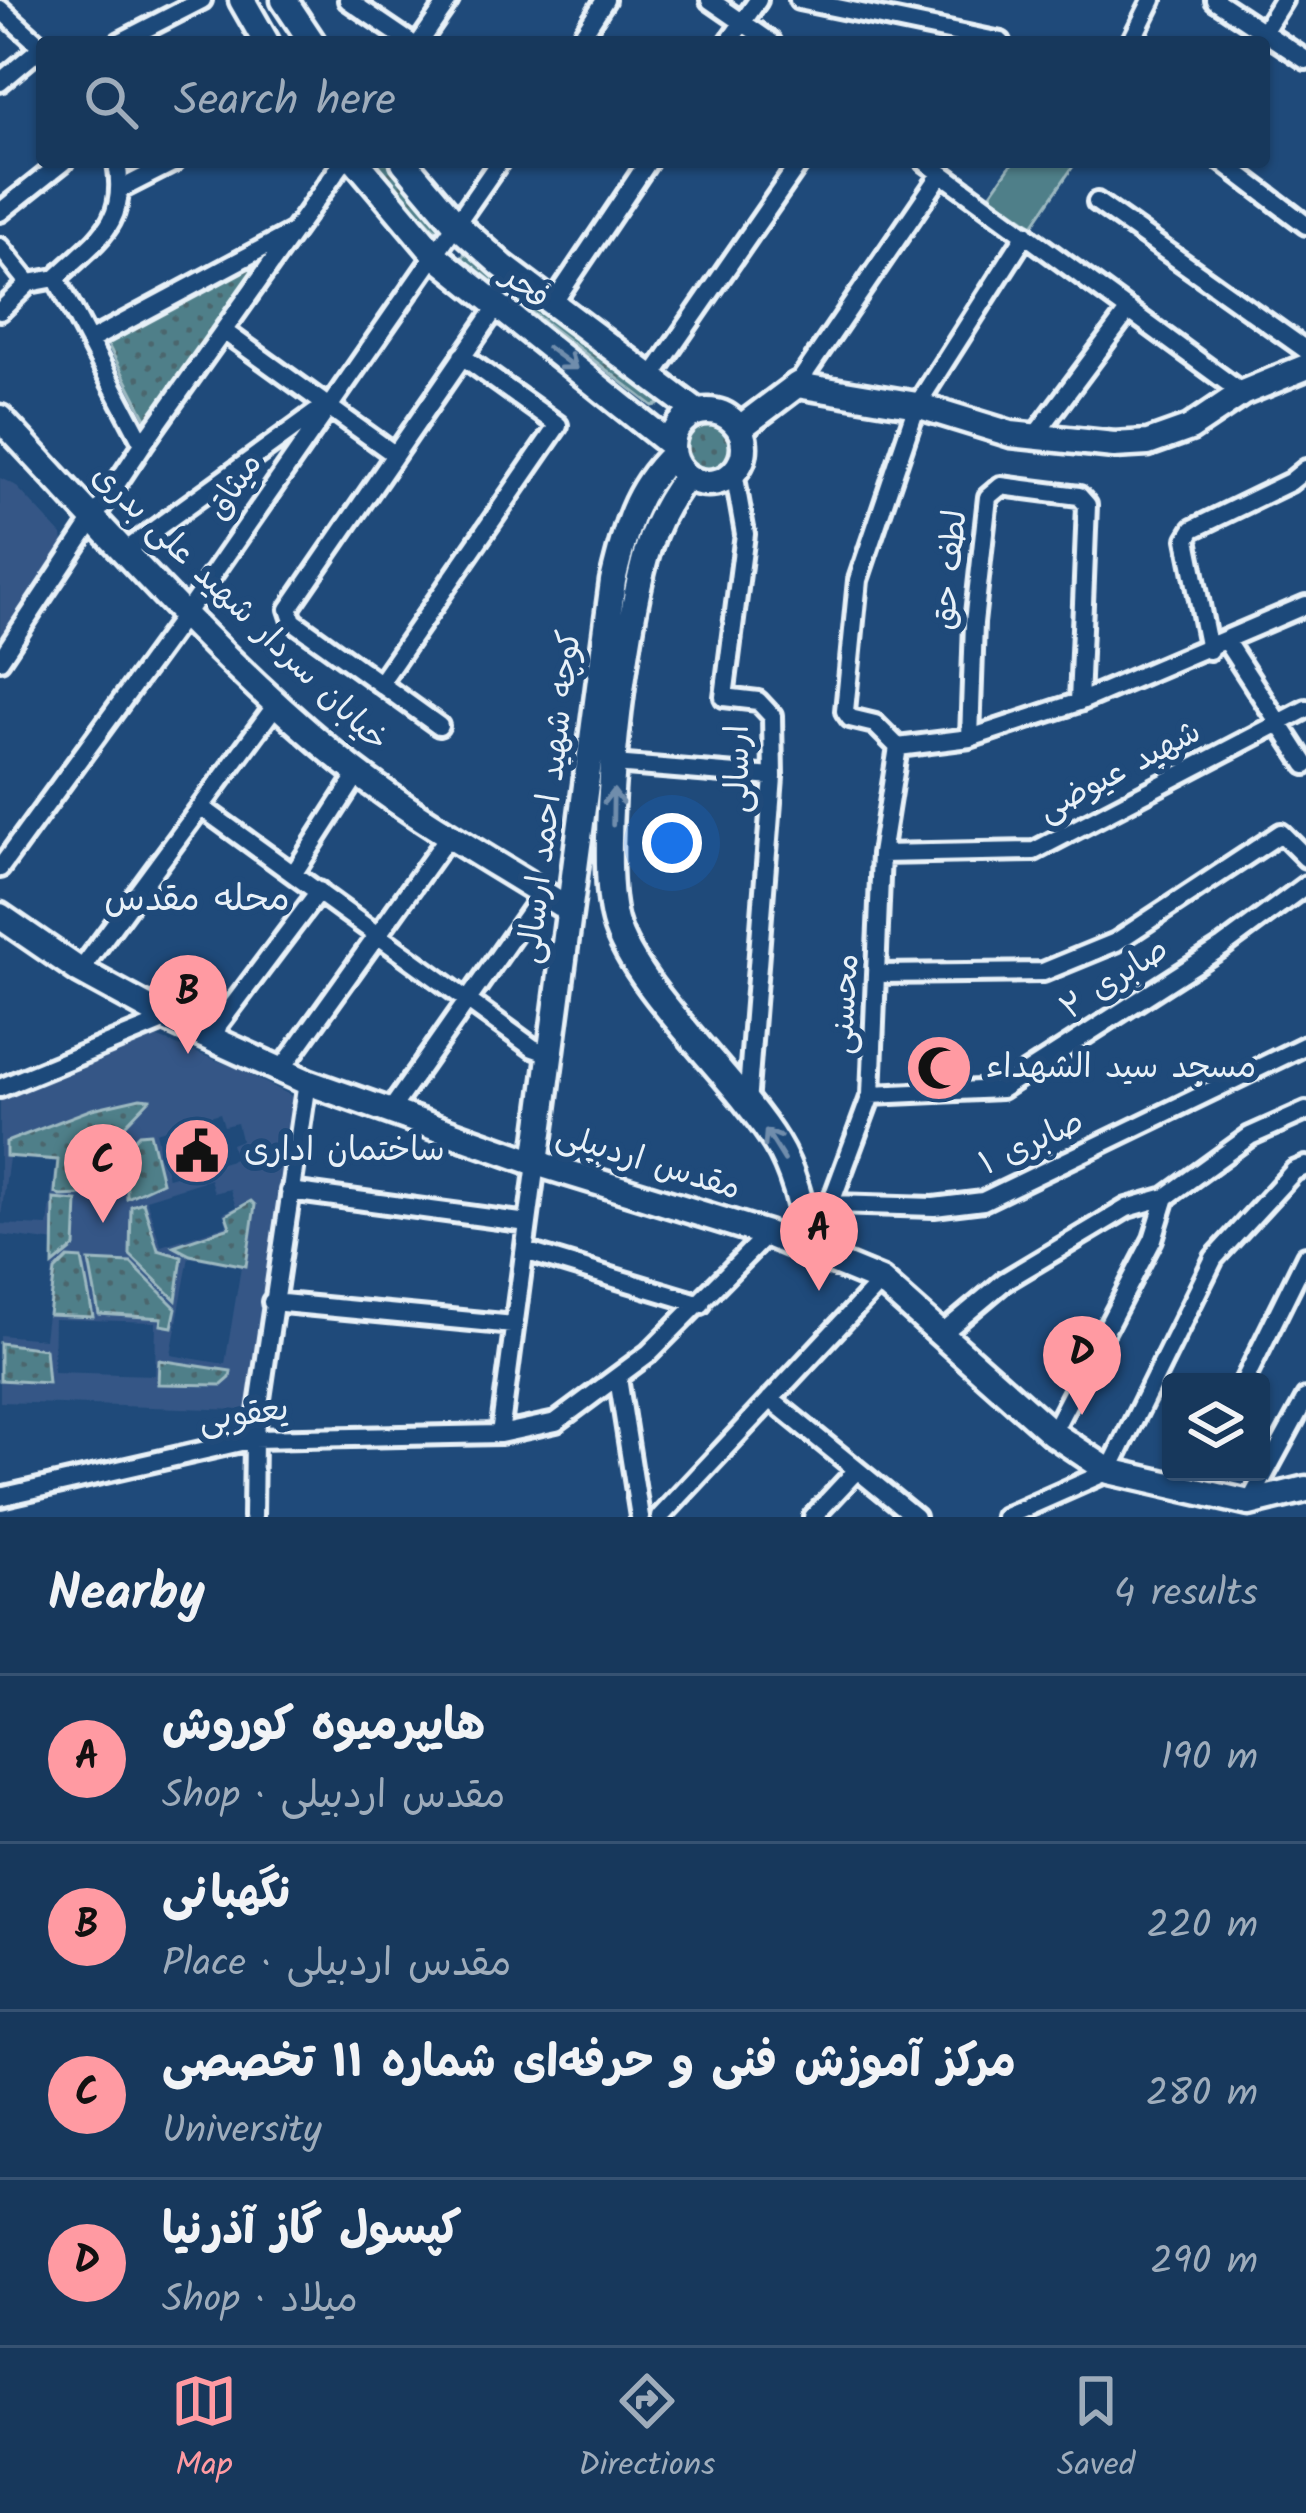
<!DOCTYPE html>
<html lang="en">
<head>
<meta charset="utf-8">
<style>
	:root { --surface:#17385c; --page:#203f62; --text:#f1f3f6; --muted:#9eacbb; --line:#365272; --accent:#ff9aa2 }
	body { margin:0; font-family:Kalam,"Playpen Sans Arabic",sans-serif; background:var(--page); color:var(--text) }
	.controls { position:absolute; right:36px; bottom:36px; display:grid; overflow:hidden; border-radius:12px; box-shadow:0 3px 9px #0004 }
	.controls button { width:108px; height:108px; display:grid; place-items:center; padding:0; border:0; border-bottom:3px solid var(--line); background:var(--surface); color:var(--text); font:60px sans-serif }
	.you { position:absolute; left:672px; top:843px; width:42px; height:42px; margin:-30px; border:9px solid #fff; border-radius:50%; background:#1a73e8; box-shadow:0 0 0 18px #1a73e833 }
	.badge { display:grid; place-items:center; width:78px; height:78px; border-radius:50%; background:var(--accent); color:#111; font-size:39px; font-weight:700 }
	.pin { position:absolute; translate:-50% -99px; filter:drop-shadow(0 3px 6px #0008) }
	.pin::after { content:''; position:absolute; top:63px; width:42px; height:36px; background:inherit; clip-path:polygon(0 0,100% 0,50% 100%) }
	.list { margin:0; padding:0; list-style:none }
	h2 { display:flex; justify-content:space-between; align-items:center; height:156px; margin:0; padding:0 48px; font-size:51px }
	h2 small { font-size:39px; font-weight:400; color:var(--muted) }
	.list li { display:grid; grid-template-columns:78px 1fr auto; gap:36px; align-items:center; box-sizing:border-box; height:168px; padding:0 48px; border-top:3px solid var(--line) }
	.list b { display:block; font-size:45px; white-space:nowrap }
	.list p { margin:0; font-size:39px; white-space:nowrap; color:var(--muted) }
	.list em { font-size:39px; font-style:normal; color:var(--muted) }
	.icon { flex:none; width:66px; height:66px; fill:none; stroke:currentColor; stroke-width:2; stroke-linecap:round; stroke-linejoin:round }
	.map { position:relative; flex:none; width:1306px; height:1517px; overflow:hidden }
	.search { position:absolute; background:var(--surface); box-shadow:0 3px 9px #0004; left:36px; right:36px; top:36px; height:132px; display:flex; align-items:center; gap:30px; box-sizing:border-box; padding:0 42px; border-radius:12px; color:var(--muted); font-size:45px }
	.sheet { height:828px; background:var(--surface) }
	nav { display:flex; justify-content:space-around; align-items:center; box-sizing:border-box; height:168px; border-top:3px solid var(--line); background:var(--surface); font-size:33px; color:var(--muted) }
	nav a { display:grid; justify-items:center; gap:6px }
	nav .on { color:var(--accent) }
	.map>svg:first-child { display:block }
	.built { fill:#345786; fill-rule:evenodd }
	.grass { fill:url(#grass-dots); stroke:#9cb8c0; stroke-width:3 }
	.pitch { fill:#4f7f89; stroke:#9cb8c0; stroke-width:3 }
	.lines { fill:none; stroke-linecap:round; stroke-linejoin:round }
	.street-casing { stroke:#e8f1f8; stroke-width:26 }
	.secondary-casing { stroke:#e8f1f8; stroke-width:33 }
	.street { stroke:#1f4a7a; stroke-width:16 }
	.secondary { stroke:#1f4a7a; stroke-width:24 }
	.oneway { stroke:#6f8dac }
	.labels { text-anchor:middle; dominant-baseline:central; stroke-width:12; stroke-linejoin:round; paint-order:stroke }
	.street-label { font-size:33px; fill:#e8f1f8; stroke:#1f4a7a }
	.poi-label { font-size:33px; fill:#e8f1f8; stroke:#1f4a7a; text-anchor:start }
	.neighbourhood-label { font-size:36px; fill:#e8f1f8; stroke:#1f4a7a }
</style>
</head>
<body>
<div class="map">
<svg width="1306" height="1517" viewBox="0 0 1306 1517">
	<defs>
		<pattern id="grass-dots" width="8" height="8" patternUnits="userSpaceOnUse" patternTransform="scale(3)"><rect width="8" height="8" fill="#4f7f89"/><path d="M2 2h.1M6 6h.1" fill="none" stroke="#4b666d" stroke-width="1.8" stroke-linecap="round"/></pattern>
	</defs>
	<rect width="100%" height="100%" fill="#1f4a7a"/>
	<filter id="ink" filterUnits="userSpaceOnUse"><feTurbulence type="fractalNoise" baseFrequency=".00833" numOctaves="2"/><feDisplacementMap in="SourceGraphic" scale="24" xChannelSelector="R" yChannelSelector="G"/><feConvolveMatrix kernelMatrix="1 2 1 2 8 2 1 2 1" color-interpolation-filters="sRGB"/></filter>
	<g filter="url(#ink)">
		<path class="built" d="M0,478l15,7 47,50 2,16 -64,89z
			M153,1036l81,31 56,28 5,9 -45,301 -9,5 -241,-8v-22l47,3 -2,-34 -45,-6v-8l44,4 12,-97 -56,-7v-11l48,2 8,-64 -47,-4 -9,65v-124zM140,1098l9,3 -39,40 -31,51 -24,-1 3,-31 -10,-36zM220,1113l4,13 13,-3 4,17 -10,4 4,15 -67,19 -12,-46zM210,1179l4,14 16,-4 6,18 -13,6 4,12 -66,21 -15,-47zM250,1201l5,4 -9,61 -55,-14 39,-25 7,-21zM189,1257l52,10 -16,97 -54,-9zM54,1319l102,3 -1,53 -102,-3z"/>
		<path class="grass" d="M372,162h17l58,65 -6,5 -8,-5z
			M466,245l194,154 -2,6 -5,1 -190,-147z
			M268,251l-118,175 -45,-87z
			M684 447a25 25 0 1 1 50 0a25 25 0 1 1-50 0Z
			M140,1098l10,1 -40,42 -7,53 -43,2 -5,-4 3,-32 -52,-4v-14l86,-33z
			M150,1133l12,49 -35,16 -1,-51 13,-13z
			M54,1199l23,2 -2,46 -22,18z
			M251,1201l4,4 -9,61 -56,-11 -17,-9 57,-19 -4,-12z
			M143,1202l15,48 24,7 -6,43 -46,-45 1,-49z
			M68,1258l14,1 11,58 -44,-2 6,-44z
			M89,1261l42,2 45,45 -4,19 -11,-2 1,-7 -63,-4z
			M0,1343l45,6 3,34 -48,-3z
			M159,1360l72,11 -1,7 -8,7 -64,-1z"/>
		<path class="pitch" d="M1013,162h63l-43,63 -43,-30z"/>
		<g class="lines">
			<defs>
				<path id="street" d="M348,0l62,42
					M710,0l61,42
					M799,0l202,42
					M1215,0l91,60
					M0,9l42,38
					M120,42l82,-42
					M420,42l29,-42
					M578,42l27,-42
					M729,42l29,-42
					M1131,42l21,-42
					M1257,42l26,-42
					M0,82l42,-35
					M117,162c11,63 -19,76 -61,116l87,166
					M926,162l316,231
					M1223,162l83,63
					M121,189l53,-27
					M1097,202l209,148
					M0,212l63,-50
					M0,247l29,36
					M552,305l96,-143
					M0,311l29,-28 27,-5
					M225,332l169,122
					M91,340l200,-107
					M653,375l147,-213
					M797,385l144,-211
					M1034,437l95,-127
					M734,472l11,62 -21,163 34,4 14,15 1,61 -26,327
					M125,551l190,-138
					M1227,643l79,122
					M1209,650l-22,-111 6,-10 97,-47 16,-13
					M0,660l143,-216 200,-282
					M380,683l178,-258 -96,-69
					M439,726l-146,-105 -4,-12 207,-301
					M970,738l4,-115 14,-126 13,-11 78,10 8,9 -8,197
					M898,747l-23,-23 -25,-6 -5,-7 13,-131 59,-175 109,-171
					M614,764l159,13
					M201,807l332,241 20,7
					M881,854l153,-3 272,-142
					M0,868l186,-255 313,-451
					M294,873l65,-101
					M80,971l198,-269
					M879,974l164,-2 73,-30 165,-109 25,25
					M214,1039l5,-15 100,-133
					M281,1070l169,-236
					M0,1088l168,-69
					M871,1095l130,-6 221,-142 84,-62
					M390,1111l153,-218
					M290,1191l238,32
					M833,1204l101,3 49,-6 323,-156
					M525,1251l176,53
					M812,1254l59,-159 10,-241 17,-107 72,-9 109,-36 227,-97
					M272,1302l242,23
					M944,1332l61,-51 122,-73 39,-11 84,-61 56,-25
					M618,1378l22,139
					M1244,1382l62,-126
					M770,1399l145,118
					M1052,1433l101,-194 13,-42
					M500,1434l36,-271
					M0,1497l254,-58 246,-5 56,-12 93,-69 118,-119
					M1249,1503l57,-105
					M253,1517l1,-78 53,-357
					M660,1517l221,-236
					M813,1517l44,-47
					M1005,1517l104,-46 105,-213 80,-87 12,-5"/>
				<path id="secondary" d="M242,0l24,42
					M284,0l28,42
					M357,162l80,95 234,188
					M404,162l53,63 46,41 194,146
					M672 447a36 36 0 1 1 72 0a36 36 0 1 1-72 0Z
					M0,418c106,113 211,234 330,333 73,61 158,107 238,158
					M740,428l57,-43 120,20 94,29 103,11 34,-2 42,-15 52,-35 64,-26
					M686,476c-17,23 -30,45 -38,72 -23,74 -52,301 -33,373 18,66 122,158 161,222 21,34 27,73 36,112
					M0,916l80,55 88,48 139,63 229,81 231,71 114,47 171,152 57,38 140,32 57,-14
					M536,1163l77,-582c12,-50 21,-90 59,-126"/>
			</defs>
			<use href="#street" class="street-casing"/>
			<use href="#secondary" class="secondary-casing"/>
			<use href="#street" class="street"/>
			<use href="#secondary" class="secondary"/>
		</g>
		<defs><path id="oneway-shaft" d="M-6 0H5M1.5-3L5.5 0L1.5 3" fill="none" stroke-width="1.6" stroke-linecap="round" stroke-linejoin="round" transform="scale(3)"/></defs>
		<g class="oneway">
			<use href="#oneway-shaft" transform="translate(562 358) rotate(37)"/>
			<use href="#oneway-shaft" transform="translate(613 807) rotate(-89)"/>
			<use href="#oneway-shaft" transform="translate(775 1145) rotate(-122)"/>
		</g>
	</g>
	<defs>
		<symbol id="mosque-disc" viewBox="-11 -11 22 22"><circle r="9.5" fill="#ff9aa2" stroke="#1f4a7a"/><path d="M3.5-4.9A6 6 0 1 0 3.5 4.9A5 5 0 1 1 3.5-4.9Z" fill="#111"/></symbol>
		<symbol id="civic-disc" viewBox="-11 -11 22 22"><circle r="9.5" fill="#ff9aa2" stroke="#1f4a7a"/><path d="M-.6-6.5H3V-4.5H.6V-3L4-1V1h2V6H-6V1h2V-1L-.6-3ZM-1.2 2.5V6h2.4V2.5Z" fill="#111"/></symbol>
	</defs>
	<g fill-rule="evenodd">
		<use href="#mosque-disc" x="901" y="1030" width="76" height="76"/>
		<use href="#civic-disc" x="159" y="1113" width="76" height="76"/>
	</g>
	<g class="labels">
		<g class="street-label">
			<text transform="translate(525 288) rotate(39)">فجر</text>
			<text transform="translate(235 487) rotate(-56)">میثاق</text>
			<text transform="translate(951 570) rotate(-84)">لطف حق</text>
			<text transform="translate(239 609) rotate(44)">خیابان سردار شهید علی بدری</text>
			<text transform="translate(739 769) rotate(-90)">ارسالی</text>
			<text transform="translate(1120 772) rotate(-28)">شهید عیوضی</text>
			<text transform="translate(551 797) rotate(-83)">کوچه شهید احمد ارسالی</text>
			<text transform="translate(1115 980) rotate(-33)">صابری ۲</text>
			<text transform="translate(846 1004) rotate(-87)">محسنی</text>
			<text transform="translate(1032 1144) rotate(-25)">صابری ۱</text>
			<text transform="translate(648 1163) rotate(17)">مقدس اردبیلی</text>
			<text transform="translate(244 1416) rotate(-8)">یعقوبی</text>
		</g>
		<g class="poi-label">
			<text x="986" y="1068">مسجد سید الشهداء</text>
			<text x="244" y="1151">ساختمان اداری</text>
		</g>
		<g class="neighbourhood-label">
			<text x="197" y="900">محله مقدس</text>
		</g>
	</g>
</svg>
<div class="controls">
<button><svg class="icon" aria-label="layers" viewBox="0 0 24 24"><path d="M12 4l9 5-9 5-9-5zM3 14l9 5 9-5"/></svg></button>
</div>
<div class="you"></div>
<div class="pin badge" style="left:819px;top:1291px">A</div>
<div class="pin badge" style="left:188px;top:1054px">B</div>
<div class="pin badge" style="left:103px;top:1223px">C</div>
<div class="pin badge" style="left:1082px;top:1415px">D</div>
<div class="search"><svg class="icon" aria-label="search" viewBox="0 0 24 24"><circle cx="10" cy="10" r="6"/><path d="M15 15l6 6"/></svg>Search here</div>
</div>
<section class="sheet">
<h2>Nearby<small>4 results</small></h2>
<ul class="list">
<li><span class="badge">A</span><div><b>هایپرمیوه کوروش</b><p>Shop · مقدس اردبیلی</p></div><em>190 m</em></li>
<li><span class="badge">B</span><div><b>نگهبانی</b><p>Place · مقدس اردبیلی</p></div><em>220 m</em></li>
<li><span class="badge">C</span><div><b>مرکز آموزش فنی و حرفه‌ای شماره ۱۱ تخصصی</b><p>University</p></div><em>280 m</em></li>
<li><span class="badge">D</span><div><b>کپسول گاز آذرنیا</b><p>Shop · میلاد</p></div><em>290 m</em></li>
</ul>
</section>
<nav>
<a class="on"><svg class="icon" aria-label="map" viewBox="0 0 24 24"><path d="M3 6l6-2 6 2 6-2v14l-6 2-6-2-6 2zM9 4v14M15 6v14"/></svg>Map</a>
<a><svg class="icon" aria-label="directions" viewBox="0 0 24 24"><path d="M12 3l9 9-9 9-9-9zM9 14v-3h6M13 9l2 2-2 2"/></svg>Directions</a>
<a><svg class="icon" aria-label="saved" viewBox="0 0 24 24"><path d="M7 4h10v16l-5-4-5 4z"/></svg>Saved</a>
</nav>
</body>
</html>
